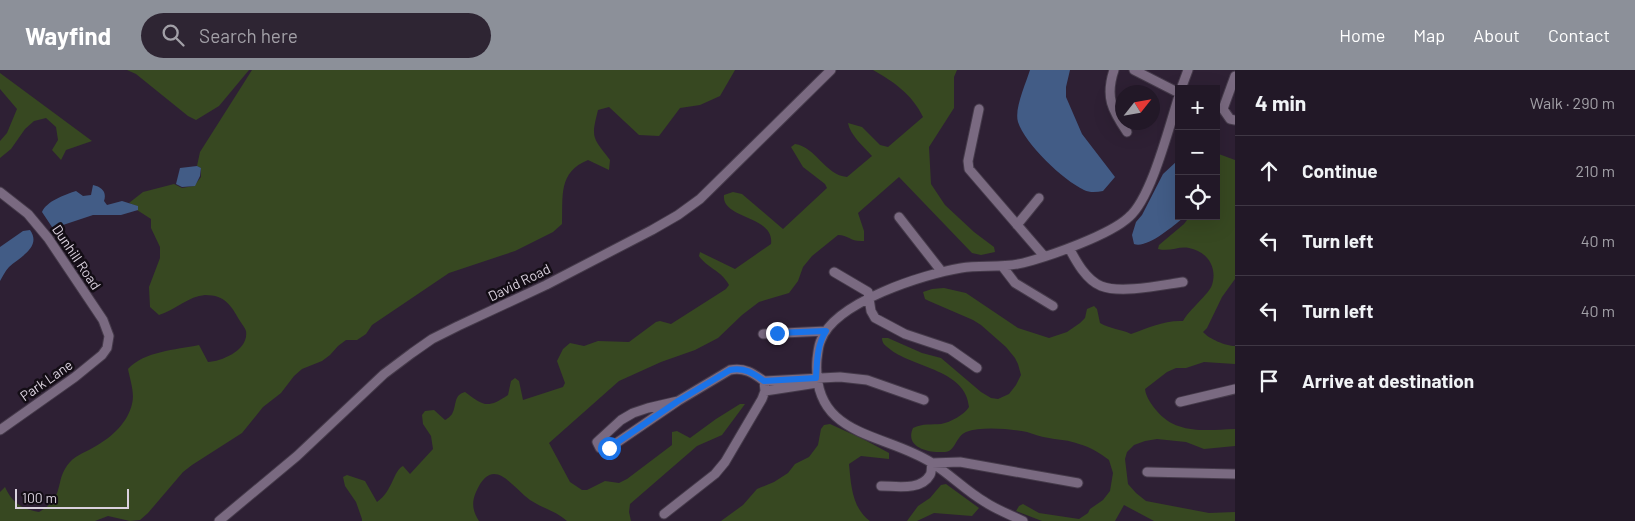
<!DOCTYPE html>
<html lang="en">
<head>
<meta charset="utf-8">
<style>
	:root { --surface:#221827; --page:#2e2533; --text:#f1f3f6; --muted:#a2a0a7; --line:#3f3744; --accent:#8c9099 }
	body { margin:0; font-family:Barlow,sans-serif; background:var(--page); color:var(--text) }
	.controls { position:absolute; right:15px; top:15px; display:grid; overflow:hidden; border-radius:0px; box-shadow:0 5px 20px #0002 }
	.controls button { width:45px; height:45px; display:grid; place-items:center; padding:0; border:0; border-bottom:1px solid var(--line); background:var(--surface); color:var(--text); font:25px sans-serif }
	.compass { position:absolute; left:1115px; top:15px; width:45px; height:45px; border-radius:50%; background:var(--surface); box-shadow:0 5px 20px #0002; rotate:59deg }
	.scale { position:absolute; left:15px; bottom:12px; width:114px; box-sizing:border-box; padding-left:5px; border:2px solid #dad1de; border-top:0; font-size:14px; line-height:18px; white-space:nowrap; color:#dad1de; -webkit-text-stroke:4px #130d15; paint-order:stroke }
	.stop { position:absolute; width:15px; height:15px; margin:-11px; border:4px solid #1a73e8; border-radius:50%; background:#fff }
	.stop.end { background:#1a73e8; border-color:#fff; box-shadow:0 1px 5px #0008 }
	.list { margin:0; padding:0; list-style:none }
	h2 { display:flex; justify-content:space-between; align-items:center; height:65px; margin:0; padding:0 20px; font-size:21px }
	h2 small { font-size:16px; font-weight:400; color:var(--muted) }
	.list li { display:grid; grid-template-columns:32px 1fr auto; gap:15px; align-items:center; box-sizing:border-box; height:70px; padding:0 20px; border-top:1px solid var(--line) }
	.list b { display:block; font-size:19px; white-space:nowrap }
	.list em { font-size:16px; font-style:normal; color:var(--muted) }
	.icon { flex:none; width:28px; height:28px; fill:none; stroke:currentColor; stroke-width:2; stroke-linecap:round; stroke-linejoin:round }
	.map { position:relative; flex:none; width:1235px; height:451px; overflow:hidden }
	header { display:flex; align-items:center; gap:30px; box-sizing:border-box; height:70px; padding:0 25px; background:var(--accent); color:#fff }
	header strong { font-size:24px }
	nav { display:flex; gap:28px; margin-inline-start:auto; font-size:18px }
	.search { width:350px; height:45px; background:var(--page); display:flex; align-items:center; gap:12px; box-sizing:border-box; padding:0 18px; border-radius:28px; color:var(--muted); font-size:19px }
	main { display:flex }
	aside { flex:1; background:var(--surface) }
	.map>svg:first-child { display:block }
	.green { fill:#374821 }
	.water { fill:#425c86 }
	.lines { fill:none; stroke-linecap:round; stroke-linejoin:round }
	.minor-casing { stroke:#453a4a; stroke-width:11 }
	.minor { stroke:#7a6a81; stroke-width:9 }
	.route { stroke:#1a73e8; stroke-width:6 }
	.labels { text-anchor:middle; dominant-baseline:central; stroke-width:5; stroke-linejoin:round; paint-order:stroke }
	.street-label { font-size:14px; fill:#dad1de; stroke:#130d15 }
</style>
</head>
<body>
<header>
<strong>Wayfind</strong>
<div class="search"><svg class="icon" aria-label="search" viewBox="0 0 24 24"><circle cx="10" cy="10" r="6"/><path d="M15 15l6 6"/></svg>Search here</div>
<nav><a>Home</a><a>Map</a><a>About</a><a>Contact</a></nav>
</header>
<main>
<div class="map">
<svg width="1235" height="451" viewBox="0 0 1235 451">
	<rect width="100%" height="100%" fill="#2e2034"/>
	<path class="green" d="M127,0h122l-30,36 -23,14 -8,-4 -52,-42z
		M252,0h483l-15,26 -20,9 -20,3 -21,28 -20,-1 -30,-28 -11,3c-7,28 -6,27 12,50l-1,10 -21,-10c-30,12 -25,36 -26,64l-9,8 -38,19 -66,22 -77,52 -6,9 -9,6h-11l-8,6 -8,9 -8,6 -20,8 -8,7 -13,17 -18,14 -21,26 -50,32 -9,7 -35,41 -8,7 -10,1 -22,-5 -13,5h-95v-29l5,-5c7,16 17,22 34,25 28,-16 14,-31 31,-50 6,-7 18,-11 26,-16 16,-9 32,-24 36,-42 3,-11 -2,-24 -4,-35 17,-18 47,-19 71,-24l9,17c14,-1 41,-12 38,-31 -1,-3 -4,-7 -6,-10 -9,-15 -14,-26 -35,-26 -16,1 -30,15 -46,20l-9,-8 -1,-20 11,-29v-11l-9,-19v-9l-14,-9v-4l-8,-3 14,-11 31,-8 8,4 12,-2 7,-9v-9l-4,-2 3,-14z
		M873,0h84l-3,7v31l-25,39 2,37 14,21 29,27 20,15 1,5 -14,3 -9,-2 -73,-76 -41,36 6,18v10c-14,1 -15,-6 -26,-6l-26,21 -9,11 -5,14 -9,12 -30,9 -17,13 -24,23 -23,12 -34,12 -42,19 -70,62 21,39 12,8h5l18,-9 14,2 8,-4 45,-34v-13l5,-1 13,7 26,-19 24,-15h5l-23,31 -25,11 -67,58 -1,8 2,9h-64c-11,-10 -25,-13 -37,-21 -19,-14 -37,-46 -54,-8 -5,11 -3,20 3,29h-117v-2l-6,-17 -11,-16 -2,-9 4,-2 18,6 12,21c16,-11 16,-31 26,-36l7,8 23,-25 -2,-13 -8,-12 -1,-9 3,-4 9,-1 11,10c1,0 7,-5 7,-6 5,-8 1,-19 13,-22 19,14 22,17 43,3l3,-14 4,-3 4,3 4,19 40,-13 2,-4 -8,-22 6,-12 7,-6 14,3 14,-5 31,1 27,-20 4,-1 11,3 55,-35 3,-4c-8,-15 -22,-17 -30,-29l1,-4 35,17 36,-25c4,-29 -50,-25 -47,-49l9,-3 9,2 41,35 44,-41 -2,-4 -22,-17 -12,-20 4,-3c21,3 30,31 52,33l25,-21c-8,-9 -22,-21 -24,-33l14,4 18,18 8,2 35,-30c-11,-23 -29,-35 -50,-47z
		M0,3l92,68 -26,9 -5,10 -9,-10 6,-10 -2,-13 -10,-9 -12,3 -9,8 -14,20 -11,9v-17l7,-8 10,-24 -17,-20z
		M1216,83l19,7v119l-13,18 -15,31 -4,4c6,7 23,14 32,14v18l-31,-2 -18,6h-10l-9,4 -22,17c1,8 6,15 11,21 20,25 50,20 79,19v17l-31,3 -18,-7 -29,-3 -12,2 -11,4 -7,7 -2,7 3,25 8,9 10,8 63,12 26,-1v9h-81l-30,-16 -9,16h-73l-26,-10 3,-5 4,-2 16,9 40,6 9,-6 2,-4 13,-9 7,-9 3,-18 -4,-13c-9,-7 -19,-13 -30,-16 -10,-4 -20,-4 -30,-6 -8,-1 -15,-4 -22,-6 -17,-3 -45,-6 -61,0 -10,4 -11,20 -21,20 -15,1 -41,-4 -32,-24 10,-5 19,-3 28,-4 10,-2 23,-9 28,-17 -3,-37 -54,-39 -78,-57 -5,-4 -9,-6 -9,-12h6l34,15 19,5 40,34 10,6 7,1 11,-5 7,-9 5,-10 -3,-11 -3,-6 -9,-11 -25,-22 -8,-5 -44,-19 -4,-2 -2,-7 9,-3 12,-1 22,5 52,35 31,10 18,-6 13,-9 5,-5 2,-9 7,-3 3,3 3,14c10,6 21,6 31,11 16,-6 34,-14 52,-13 6,-11 26,-27 29,-36 6,-19 -6,-34 -23,-37 -11,-2 -18,4 -31,1l1,-4 25,-21 6,-8h26z
		M830,354l33,15 26,14v6l-28,-3 -12,8c2,21 3,44 21,57h-149l22,-16 14,-16 17,-7 14,-9 7,-9 14,-7 9,-12 3,-16 3,-4z
		M946,414l33,24 -7,8 -38,-3 -17,8h-10l11,-15 12,-8 11,-13z"/>
	<path class="water" d="M1030,0h40l-4,17v10l16,37 33,43 -12,14c-6,1 -13,2 -19,-1 -21,-10 -59,-46 -66,-68 -4,-13 8,-39 12,-52z
		M1177,91l2,2v53h4v2c-10,8 -36,31 -49,26l-2,-9 4,-13 6,-7 21,-41z
		M197,96l4,2 -1,8 -5,10 -13,1 -6,-3 4,-16z
		M93,115c9,2 14,7 11,16l3,4 15,-4 16,5v4l-17,5h-28l-36,12h-5l-10,-15c5,-11 22,-17 34,-21l7,5 8,-1z
		M30,160c12,17 -10,27 -21,37 -4,4 -6,9 -9,14v-34l23,-16z"/>
	<g class="lines">
		<defs>
			<path id="minor" d="M1114,0c-9,27 -2,40 13,62
				M1134,0l45,23
				M1235,6l-12,33 7,10 5,1
				M1181,19l7,-19
				M979,39l-11,52 1,8 75,87
				M0,122l28,22 20,24 55,82 6,16 -2,12 -5,7 -27,22 -75,53
				M899,147l43,55
				M1017,155l22,-27
				M1069,178c7,13 17,32 32,38 20,8 61,-1 82,-4
				M1002,196l13,17 38,23
				M834,202l34,20 3,19 4,7 30,16 45,15 27,19
				M763,264l63,-3
				M764,311l76,-4 27,3 57,20
				M765,321l52,-8
				M678,331l-69,47h-9l-3,-6 24,-22 12,-7 15,-5z
				M1180,332l55,-13
				M1147,402l88,2
				M881,416c15,0 40,5 49,-11 2,-3 1,-9 2,-12l28,-1 118,21
				M664,444l51,-40 10,-12 37,-63 3,-8 -1,-10c-11,-8 -20,-14 -34,-11l-52,31
				M219,451l78,-65 87,-82 28,-21 20,-14 26,-13 88,-41 106,-55 26,-15 22,-16 131,-129
				M1023,451c-12,-6 -26,-11 -38,-19 -19,-11 -34,-27 -53,-39 -48,-31 -121,-25 -115,-104 1,-6 1,-13 4,-19 14,-38 103,-66 140,-72 21,-3 42,0 62,-5 27,-7 87,-28 106,-46 23,-20 40,-91 50,-121"/>
		</defs>
		<use href="#minor" class="minor-casing"/>
		<use href="#minor" class="minor"/>
	</g>
	<g class="lines">
		<path class="route" d="M609,378l69,-47 52,-31c14,-3 23,3 34,11l52,-3c1,-17 1,-33 10,-47l-49,2"/>
	</g>
	<g class="labels">
		<g class="street-label">
			<text transform="translate(77 187) rotate(56)">Dunhill Road</text>
			<text transform="translate(519 212) rotate(-26)">David Road</text>
			<text transform="translate(46 310) rotate(-35)">Park Lane</text>
		</g>
	</g>
</svg>
<div class="controls">
<button>+</button>
<button>−</button>
<button><svg class="icon" aria-label="locate" viewBox="0 0 24 24"><circle cx="12" cy="12" r="6"/><path d="M12 2v4M12 18v4M2 12h4M18 12h4"/></svg></button>
</div>
<svg class="compass" viewBox="-18 -18 36 36"><path d="M0-13l5 13h-10z" fill="#e53935"/><path d="M0 13l5-13h-10z" fill="#a2a0a7"/></svg>
<div class="scale">100 m</div>
<div class="stop" style="left:609px;top:378px"></div>
<div class="stop end" style="left:777px;top:263px"></div>
</div>
<aside>
<h2>4 min<small>Walk · 290 m</small></h2>
<ul class="list">
<li><svg class="icon" aria-label="ahead" viewBox="0 0 24 24"><path d="M12 20V5M6 11l6-6 6 6"/></svg><div><b>Continue</b></div><em>210 m</em></li>
<li><svg class="icon" aria-label="left" viewBox="0 0 24 24"><path d="M17 20v-9H6M10 6l-5 5 5 5"/></svg><div><b>Turn left</b></div><em>40 m</em></li>
<li><svg class="icon" aria-label="left" viewBox="0 0 24 24"><path d="M17 20v-9H6M10 6l-5 5 5 5"/></svg><div><b>Turn left</b></div><em>40 m</em></li>
<li><svg class="icon" aria-label="arrive" viewBox="0 0 24 24"><path d="M6 21V4h12l-3 4 3 4H6"/></svg><div><b>Arrive at destination</b></div></li>
</ul>
</aside>
</main>
</body>
</html>
